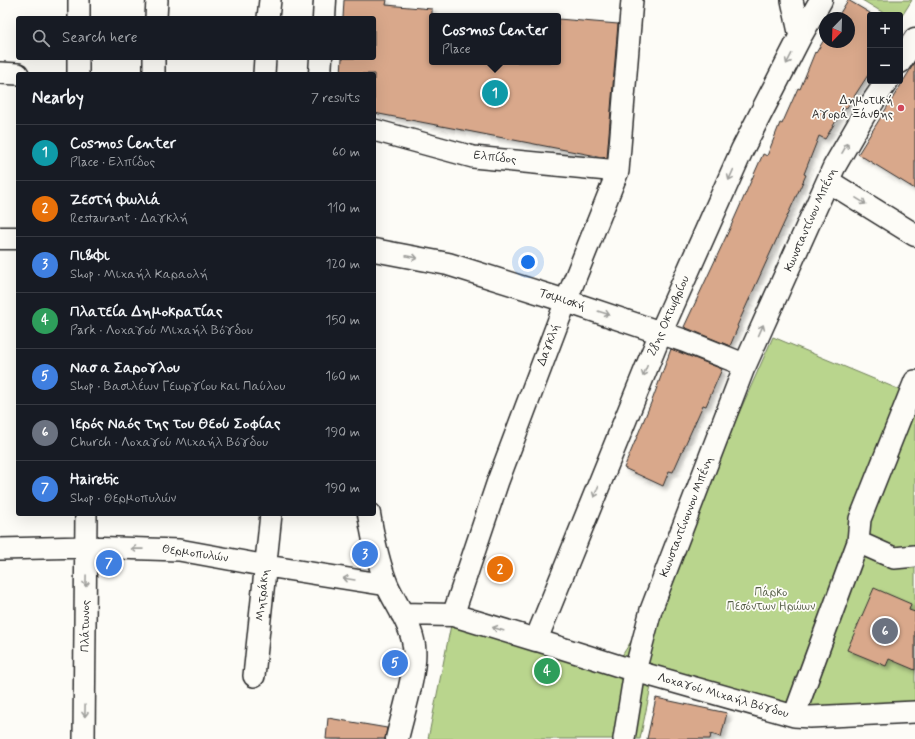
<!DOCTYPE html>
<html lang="en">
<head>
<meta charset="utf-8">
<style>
	:root { --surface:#171b24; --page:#20242c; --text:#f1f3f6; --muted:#9ea1a6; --line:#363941; --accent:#d1495b }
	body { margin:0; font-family:Mynerve,sans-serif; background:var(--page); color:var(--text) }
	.controls { position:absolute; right:12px; top:12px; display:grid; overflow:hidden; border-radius:4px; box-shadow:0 4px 16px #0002 }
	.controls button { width:36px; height:36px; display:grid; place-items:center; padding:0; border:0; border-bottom:1px solid var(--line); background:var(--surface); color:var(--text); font:20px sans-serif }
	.compass { position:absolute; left:819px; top:12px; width:36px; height:36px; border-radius:50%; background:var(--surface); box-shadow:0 4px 16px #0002; rotate:203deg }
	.you { position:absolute; left:528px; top:262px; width:14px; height:14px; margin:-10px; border:3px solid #fff; border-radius:50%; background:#1a73e8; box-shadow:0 0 0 6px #1a73e833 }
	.badge { display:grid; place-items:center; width:26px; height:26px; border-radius:50%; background:var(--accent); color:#fff; font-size:13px; font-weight:700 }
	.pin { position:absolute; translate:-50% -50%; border:2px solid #fff; box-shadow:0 1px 4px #0006 }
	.popup { position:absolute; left:429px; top:13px; width:132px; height:52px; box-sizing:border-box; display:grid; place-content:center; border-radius:4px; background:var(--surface); filter:drop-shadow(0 1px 3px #0005); font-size:13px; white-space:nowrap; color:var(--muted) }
	.popup b { font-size:15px; color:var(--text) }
	.popup::after { content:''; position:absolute; left:50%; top:100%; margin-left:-8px; border:8px solid transparent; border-top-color:var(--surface) }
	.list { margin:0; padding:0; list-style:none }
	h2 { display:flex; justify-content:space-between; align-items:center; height:52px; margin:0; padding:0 16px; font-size:17px }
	h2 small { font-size:13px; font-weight:400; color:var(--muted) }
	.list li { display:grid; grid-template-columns:26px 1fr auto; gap:12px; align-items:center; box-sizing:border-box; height:56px; padding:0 16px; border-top:1px solid var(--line) }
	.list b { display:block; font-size:15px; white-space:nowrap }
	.list p { margin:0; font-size:13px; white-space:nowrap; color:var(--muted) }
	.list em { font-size:13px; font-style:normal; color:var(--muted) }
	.icon { flex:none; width:22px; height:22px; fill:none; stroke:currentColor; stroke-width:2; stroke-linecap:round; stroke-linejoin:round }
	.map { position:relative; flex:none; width:915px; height:739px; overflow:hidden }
	.search { position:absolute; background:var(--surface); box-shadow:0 4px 16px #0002; left:16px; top:16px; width:360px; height:44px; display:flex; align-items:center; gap:10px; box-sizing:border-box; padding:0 14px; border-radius:4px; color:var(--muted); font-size:15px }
	.panel { position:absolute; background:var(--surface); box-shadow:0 4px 16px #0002; left:16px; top:72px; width:360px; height:444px; border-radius:4px }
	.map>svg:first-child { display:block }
	.green { fill:#b9d58d; stroke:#72805c }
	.building { fill:#d9a88b; stroke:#2b2b2b; filter:url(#shadow) }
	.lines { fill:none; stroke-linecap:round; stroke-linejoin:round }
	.street-casing { stroke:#2b2b2b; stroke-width:24 }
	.secondary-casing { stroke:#2b2b2b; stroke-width:25 }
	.street { stroke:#fdfcf7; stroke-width:21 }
	.secondary { stroke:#fdfcf7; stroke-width:22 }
	.oneway { stroke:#9e9e9b }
	.poi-dot { fill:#d1495b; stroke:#fdfcf7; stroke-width:1.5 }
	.labels { text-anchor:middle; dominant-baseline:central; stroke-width:3.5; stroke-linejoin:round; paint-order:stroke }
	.poi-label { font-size:12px; fill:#2b2b2b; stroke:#fdfcf7; text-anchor:end }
	.street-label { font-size:12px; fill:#2b2b2b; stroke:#fdfcf7 }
	.park-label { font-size:12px; fill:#565e48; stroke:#fdfcf7 }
</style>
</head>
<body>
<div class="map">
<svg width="915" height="739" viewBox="0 0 915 739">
	<defs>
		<filter id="shadow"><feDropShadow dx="3.5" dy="3.5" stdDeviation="2" flood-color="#0004"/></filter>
	</defs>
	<rect width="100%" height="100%" fill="#fdfcf7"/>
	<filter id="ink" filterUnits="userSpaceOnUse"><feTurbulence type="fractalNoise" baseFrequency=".025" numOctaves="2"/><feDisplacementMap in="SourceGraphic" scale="8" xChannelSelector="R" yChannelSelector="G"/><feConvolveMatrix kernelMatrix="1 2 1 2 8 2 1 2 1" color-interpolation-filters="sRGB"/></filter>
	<g filter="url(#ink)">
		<path class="green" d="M862,0h50l-12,19v-4h-13z
			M773,337l137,57 5,-13v330l-121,5 -141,-39 -13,62h-212l25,-124 163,50 35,-55z"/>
		<path class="building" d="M344,0h43l-1,5 46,4v53h126v-43l60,5 -11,134 -233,-45v-39h-33l1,-16h32v-40h-31z
			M848,0l22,13v59l-24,37 -2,-1 -19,31 -6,-3 -15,38 2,1 -69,151 1,1 -8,19 -46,-19 47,-101 32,-72 4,2 13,-33 2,1 16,-36 2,1 15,-37 1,1 9,-15v4h24v-24h-12z
			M915,62v127l-57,-35z
			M671,349l51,20 -16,37 -3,-1 -30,67 -4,-1 -6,15 -39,-18 29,-70z
			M874,588l37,16 -2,6 6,2v58l-26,-11 -3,7 -39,-16z
			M656,698l71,15 -6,24 -10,-3 -1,5h-63z
			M328,718l59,10 -2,11h-59z"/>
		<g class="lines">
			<defs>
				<path id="street" d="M792,0l8,37
					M79,18v-18
					M156,18l1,-18
					M268,18l2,-18
					M0,73l18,1
					M78,74v-16
					M154,74v-16
					M264,74l1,-16
					M374,130l99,27 145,14
					M858,542l36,16 21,-2
					M0,549l86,-2 93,3 88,16 120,19
					M453,615l45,-134 68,-180 52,-130 14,-171
					M536,640l99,31 159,45 16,1 105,-5
					M254,676l17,-162
					M794,716l64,-174 2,-23 55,-138
					M84,739l2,-225
					M624,739l11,-68 16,-61 94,-245"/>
				<path id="secondary" d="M324,18l1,-18
					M900,62l15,-23
					M320,74l1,-16
					M828,181l87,54
					M0,238h18
					M374,250l74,14 118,37 119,40 60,24 89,-198 30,-52 23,-34
					M369,514c4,24 9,49 18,71 9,20 24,39 27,61 3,25 -11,67 -17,93
					M402,614l51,1 83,25 125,-308 81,-182 58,-113 21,-37"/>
			</defs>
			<use href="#street" class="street-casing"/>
			<use href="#secondary" class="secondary-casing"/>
			<use href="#street" class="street"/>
			<use href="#secondary" class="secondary"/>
		</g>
		<defs><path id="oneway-shaft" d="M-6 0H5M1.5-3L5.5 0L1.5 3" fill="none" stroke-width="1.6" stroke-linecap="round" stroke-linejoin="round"/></defs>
		<g class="oneway">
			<use href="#oneway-shaft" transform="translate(789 59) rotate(117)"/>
			<use href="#oneway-shaft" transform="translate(845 148) rotate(-60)"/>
			<use href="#oneway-shaft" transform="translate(731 175) rotate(114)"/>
			<use href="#oneway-shaft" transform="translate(861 201) rotate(32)"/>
			<use href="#oneway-shaft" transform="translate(412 257) rotate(11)"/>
			<use href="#oneway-shaft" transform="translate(604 313) rotate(18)"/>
			<use href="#oneway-shaft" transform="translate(761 330) rotate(-66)"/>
			<use href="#oneway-shaft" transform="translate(645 371) rotate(112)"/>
			<use href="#oneway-shaft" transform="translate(596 492) rotate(112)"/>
			<use href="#oneway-shaft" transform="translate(137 549) rotate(-179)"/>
			<use href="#oneway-shaft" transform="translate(349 579) rotate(-171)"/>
			<use href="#oneway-shaft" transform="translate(86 581) rotate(91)"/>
			<use href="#oneway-shaft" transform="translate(498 629) rotate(-163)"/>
			<use href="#oneway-shaft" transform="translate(85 711) rotate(91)"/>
		</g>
	</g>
	<circle class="poi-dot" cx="901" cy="108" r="4"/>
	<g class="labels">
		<g class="poi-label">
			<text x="893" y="101">Δημοτική<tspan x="893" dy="14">Αγορά Ξάνθης</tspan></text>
		</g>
		<g class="street-label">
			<text transform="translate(495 158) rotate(7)">Ελπίδος</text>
			<text transform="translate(811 220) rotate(-66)">Κωνσταντίνου Μπένη</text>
			<text transform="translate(562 300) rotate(18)">Τσιμισκή</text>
			<text transform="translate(669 316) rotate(-66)">28ης Οκτωβρίου</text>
			<text transform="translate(549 345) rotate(-69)">Δαγκλή</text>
			<text transform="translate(687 517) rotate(-69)">Κωνσταντίνουνου Μπένη</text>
			<text transform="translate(195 554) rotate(8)">Θερμοπυλών</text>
			<text transform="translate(263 595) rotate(-84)">Μητράκη</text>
			<text transform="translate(86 626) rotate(-89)">Πλάτωνος</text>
			<text transform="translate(723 696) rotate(16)">Λοχαγού Μιχαήλ Βόγδου</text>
		</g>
		<g class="park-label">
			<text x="771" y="593">Πάρκο<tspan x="771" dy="14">Πεσόντων Ηρώων</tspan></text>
		</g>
	</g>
</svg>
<div class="controls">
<button>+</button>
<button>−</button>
</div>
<svg class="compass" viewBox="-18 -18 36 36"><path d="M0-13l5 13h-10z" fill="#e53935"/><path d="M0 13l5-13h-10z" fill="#9ea1a6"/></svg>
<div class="you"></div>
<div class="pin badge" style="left:495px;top:93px;background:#0f9aa8">1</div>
<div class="popup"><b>Cosmos Center</b>Place</div>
<div class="pin badge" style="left:500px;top:569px;background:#e8710a">2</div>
<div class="pin badge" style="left:365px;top:554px;background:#3f7fe0">3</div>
<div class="pin badge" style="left:547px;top:671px;background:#2e9e5b">4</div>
<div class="pin badge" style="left:395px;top:663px;background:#3f7fe0">5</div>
<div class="pin badge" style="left:885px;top:631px;background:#6b7280">6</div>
<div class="pin badge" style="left:109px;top:563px;background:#3f7fe0">7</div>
<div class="search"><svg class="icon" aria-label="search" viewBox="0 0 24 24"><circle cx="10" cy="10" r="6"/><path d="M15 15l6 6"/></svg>Search here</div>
<section class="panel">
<h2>Nearby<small>7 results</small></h2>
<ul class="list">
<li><span class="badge" style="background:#0f9aa8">1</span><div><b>Cosmos Center</b><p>Place · Ελπίδος</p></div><em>60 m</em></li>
<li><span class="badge" style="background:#e8710a">2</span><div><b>Ζεστή Φωλιά</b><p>Restaurant · Δαγκλή</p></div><em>110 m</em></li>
<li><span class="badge" style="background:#3f7fe0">3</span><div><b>Πι&amp;Φι</b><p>Shop · Μιχαήλ Καραολή</p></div><em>120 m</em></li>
<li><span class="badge" style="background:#2e9e5b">4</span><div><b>Πλατεία Δημοκρατίας</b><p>Park · Λοχαγού Μιχαήλ Βόγδου</p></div><em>150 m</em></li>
<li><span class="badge" style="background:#3f7fe0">5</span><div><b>Νασ α Σαρογλου</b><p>Shop · Βασιλέων Γεωργίου και Παύλου</p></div><em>160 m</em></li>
<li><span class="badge" style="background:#6b7280">6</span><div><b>Ιερός Ναός της του Θεού Σοφίας</b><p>Church · Λοχαγού Μιχαήλ Βόγδου</p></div><em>190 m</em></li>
<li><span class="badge" style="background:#3f7fe0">7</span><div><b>Hairetic</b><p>Shop · Θερμοπυλών</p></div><em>190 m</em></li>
</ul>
</section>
</div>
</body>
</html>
